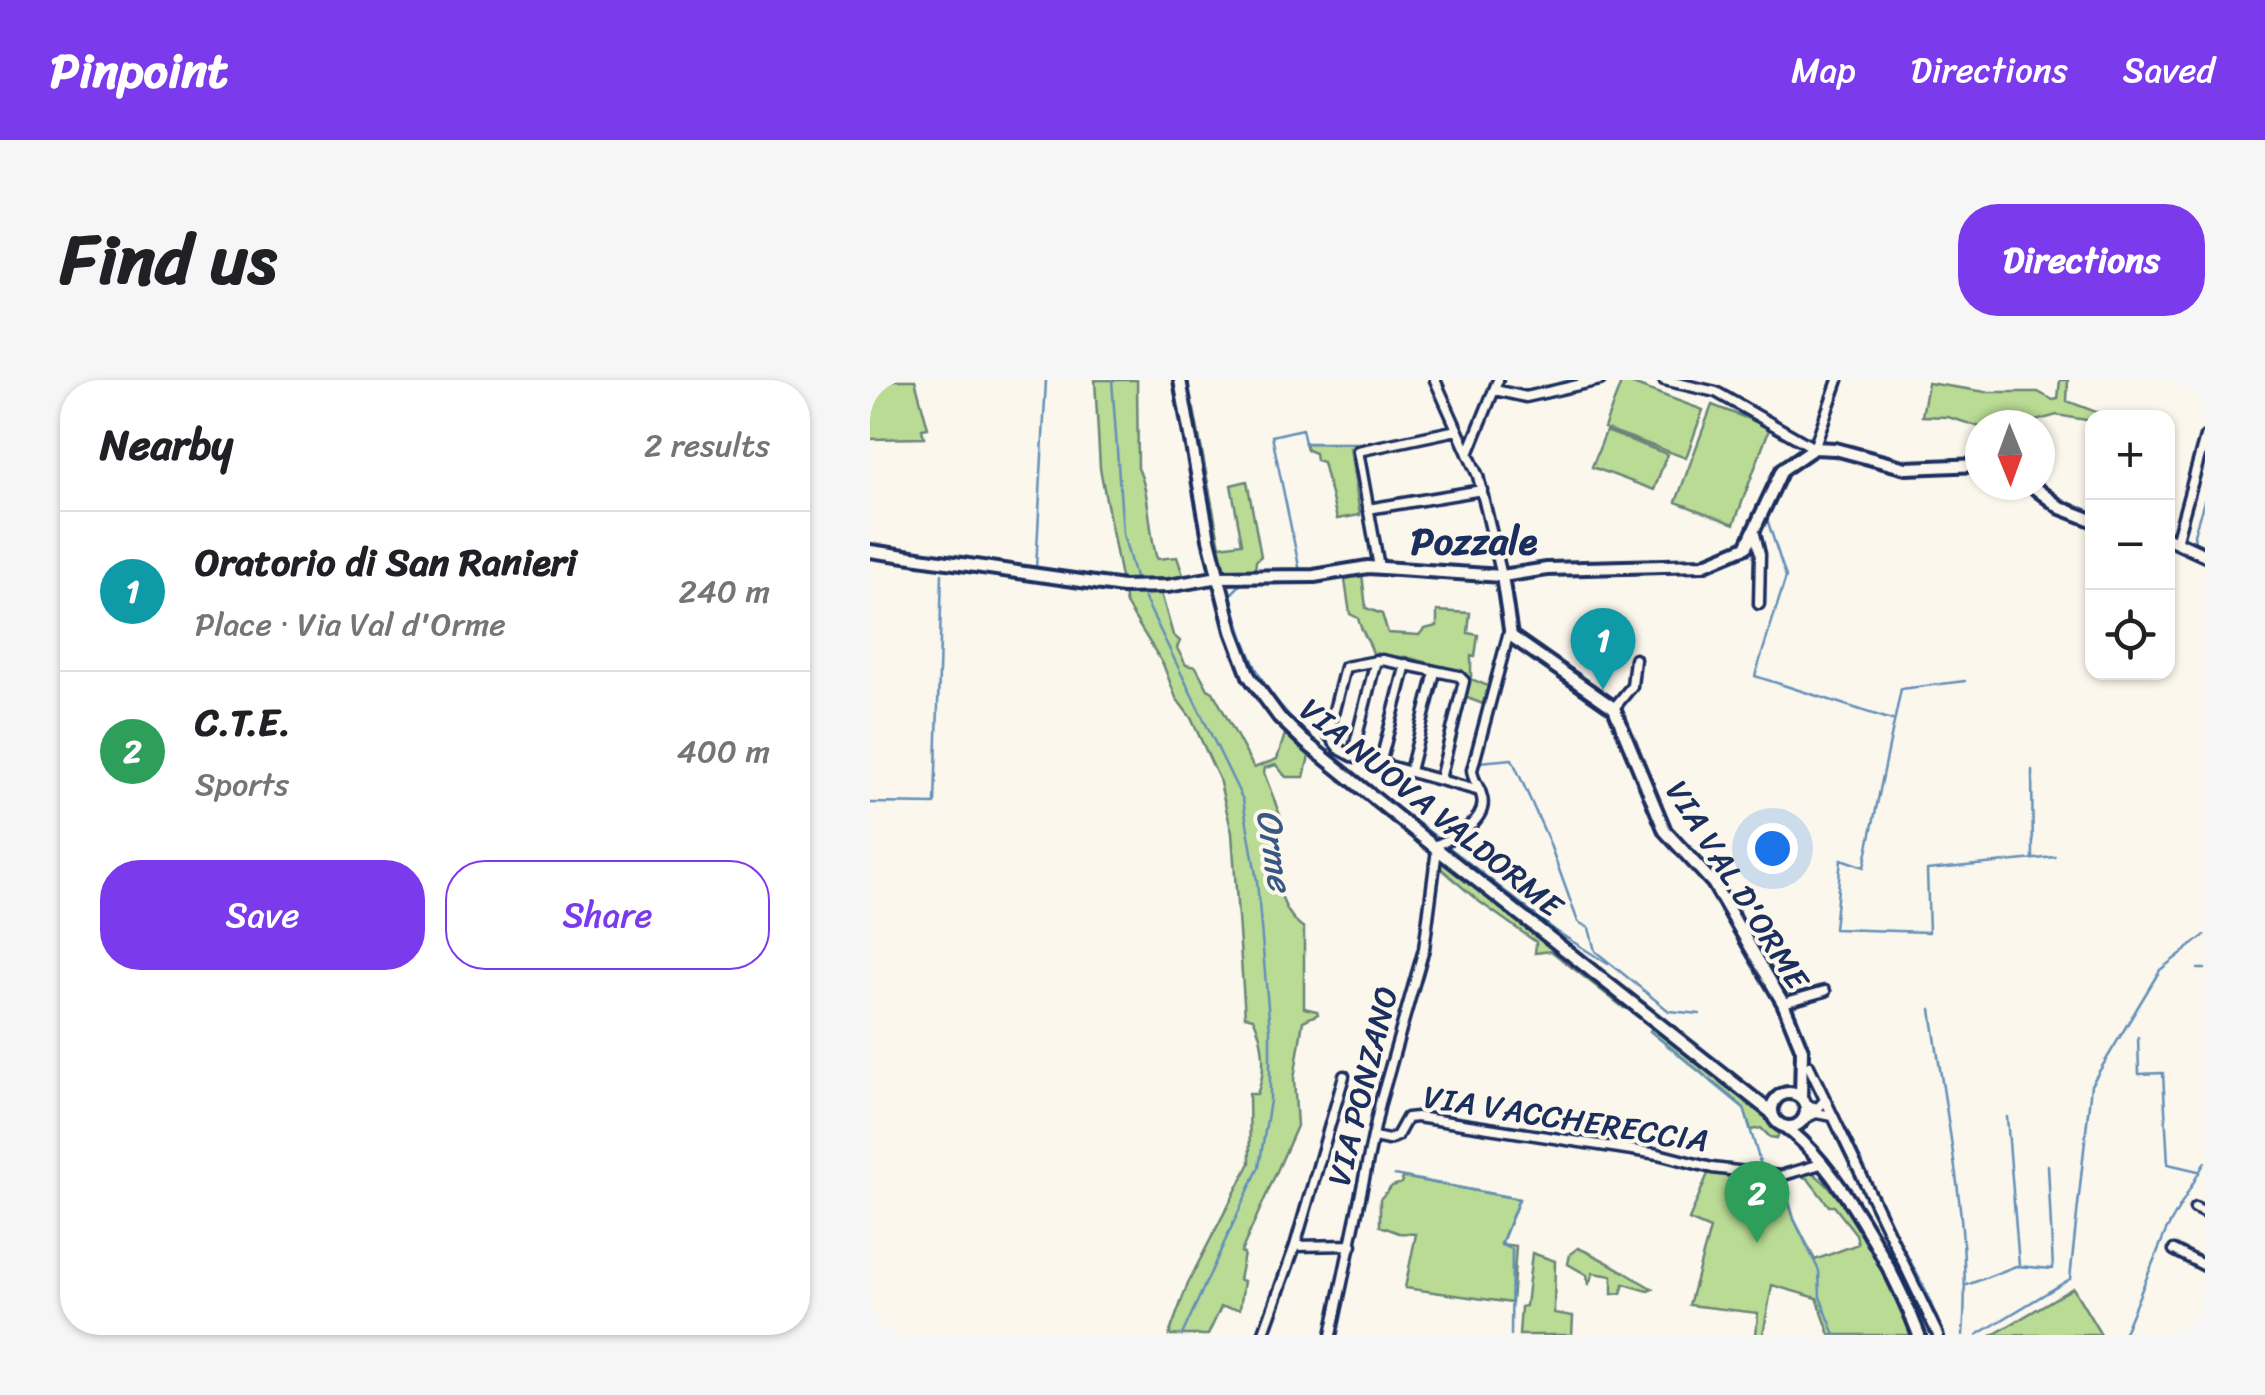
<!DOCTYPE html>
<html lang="en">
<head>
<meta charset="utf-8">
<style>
	:root { --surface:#fff; --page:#f6f6f6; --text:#202124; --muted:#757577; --line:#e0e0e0; --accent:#7c3aed }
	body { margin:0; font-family:Sriracha,sans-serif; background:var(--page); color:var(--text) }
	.controls { position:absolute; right:30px; top:30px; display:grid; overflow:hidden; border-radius:20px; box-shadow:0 2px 8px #0004 }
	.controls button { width:90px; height:90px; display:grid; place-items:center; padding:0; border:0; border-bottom:2px solid var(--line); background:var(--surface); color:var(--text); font:50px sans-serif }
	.compass { position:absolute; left:1095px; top:30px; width:90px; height:90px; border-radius:50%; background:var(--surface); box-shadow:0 2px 8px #0004; rotate:179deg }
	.you { position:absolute; left:902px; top:468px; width:35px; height:35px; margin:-25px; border:8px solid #fff; border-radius:50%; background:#1a73e8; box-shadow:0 0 0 15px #1a73e833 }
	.badge { display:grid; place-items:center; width:65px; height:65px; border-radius:50%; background:var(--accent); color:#fff; font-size:32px; font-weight:700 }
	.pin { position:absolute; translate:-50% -82px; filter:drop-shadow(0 2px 5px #0008) }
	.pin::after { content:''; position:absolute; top:52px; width:35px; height:30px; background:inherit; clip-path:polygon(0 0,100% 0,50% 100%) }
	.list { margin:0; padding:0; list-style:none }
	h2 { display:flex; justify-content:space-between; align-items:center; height:130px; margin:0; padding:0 40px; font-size:42px }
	h2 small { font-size:32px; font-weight:400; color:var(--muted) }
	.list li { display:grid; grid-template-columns:65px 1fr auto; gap:30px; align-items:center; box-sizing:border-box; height:160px; padding:0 40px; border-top:2px solid var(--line) }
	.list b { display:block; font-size:38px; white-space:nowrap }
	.list p { margin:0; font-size:32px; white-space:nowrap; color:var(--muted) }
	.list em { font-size:32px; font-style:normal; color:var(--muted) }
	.actions { display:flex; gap:20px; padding:30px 40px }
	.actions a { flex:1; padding:22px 0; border:2px solid var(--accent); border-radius:40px; text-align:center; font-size:35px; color:var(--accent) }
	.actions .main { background:var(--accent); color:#fff }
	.icon { flex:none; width:55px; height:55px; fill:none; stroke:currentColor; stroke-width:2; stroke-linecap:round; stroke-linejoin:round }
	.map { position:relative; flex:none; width:1335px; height:955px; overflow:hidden; border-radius:40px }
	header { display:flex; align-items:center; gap:60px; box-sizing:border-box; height:140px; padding:0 50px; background:var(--accent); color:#fff }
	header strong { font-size:48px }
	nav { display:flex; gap:55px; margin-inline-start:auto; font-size:35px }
	.intro { display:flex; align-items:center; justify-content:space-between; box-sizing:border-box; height:240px; padding:0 60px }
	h1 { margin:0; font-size:70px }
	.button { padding:25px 45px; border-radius:40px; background:var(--accent); color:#fff; font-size:35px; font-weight:700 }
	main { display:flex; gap:60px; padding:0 60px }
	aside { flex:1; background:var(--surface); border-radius:40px; box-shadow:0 2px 8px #0004 }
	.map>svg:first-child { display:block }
	.green { fill:#b9db94; stroke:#6a8579; stroke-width:2.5 }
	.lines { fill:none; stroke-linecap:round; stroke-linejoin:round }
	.stream { stroke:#638fb8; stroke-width:2.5 }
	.street-casing { stroke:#1b2f5e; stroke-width:15 }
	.secondary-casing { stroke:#1b2f5e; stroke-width:18 }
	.street { stroke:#fbf7ec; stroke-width:8 }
	.secondary { stroke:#fbf7ec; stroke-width:10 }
	.labels { text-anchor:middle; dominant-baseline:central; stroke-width:8; stroke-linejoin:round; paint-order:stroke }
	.street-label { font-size:32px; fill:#1b2f5e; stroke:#fbf7ec }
	.water-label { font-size:35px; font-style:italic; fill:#395784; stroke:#fbf7ec }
	.quarter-label { font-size:38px; font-weight:bold; fill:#1b2f5e; stroke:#fbf7ec }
</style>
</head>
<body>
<header>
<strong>Pinpoint</strong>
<nav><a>Map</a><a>Directions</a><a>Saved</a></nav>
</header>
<div class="intro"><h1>Find us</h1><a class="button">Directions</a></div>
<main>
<aside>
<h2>Nearby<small>2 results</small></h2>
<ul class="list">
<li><span class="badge" style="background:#0f9aa8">1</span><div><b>Oratorio di San Ranieri</b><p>Place · Via Val d'Orme</p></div><em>240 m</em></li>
<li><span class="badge" style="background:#2e9e5b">2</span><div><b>C.T.E.</b><p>Sports</p></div><em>400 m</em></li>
</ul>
<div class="actions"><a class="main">Save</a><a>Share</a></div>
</aside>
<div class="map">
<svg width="1335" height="955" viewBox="0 0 1335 955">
	<rect width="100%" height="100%" fill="#fbf7ec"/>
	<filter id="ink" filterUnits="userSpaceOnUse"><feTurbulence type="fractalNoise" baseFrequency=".01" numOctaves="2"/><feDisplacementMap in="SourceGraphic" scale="20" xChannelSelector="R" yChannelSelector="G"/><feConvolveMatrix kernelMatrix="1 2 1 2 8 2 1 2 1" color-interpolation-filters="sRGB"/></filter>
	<g filter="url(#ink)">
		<path class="green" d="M0,0h45l13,48 -6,1 2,9 -54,1z
			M225,0h42l1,88c13,28 10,62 19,91l20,-2 7,21 -25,8 14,49 7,6 -3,7 9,17 10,2 12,22 5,3 41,76 23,-9 8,-25 24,22 -5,21h-18l-10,-12 -11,3 -1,5 20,53 -6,6c-1,34 -5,75 26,96v80l13,3 1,3 -15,7 -9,58 3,47 -56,126 3,2 -5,26 5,1 -4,28 -19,-2 -13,28h-39l19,-52 62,-120 -1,-69h8c10,-24 7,-54 -4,-76l-8,-2 -13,-183 -13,-54 -28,-61 -15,-20 -13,-34 -37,-60 -26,-136z
			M310,0h6l6,29h2l26,137 22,-3 -11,-58 16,-4 14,75 -5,5 -1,11c-29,7 -32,1 -44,-24z
			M752,0l81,30 -17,48 -82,-30z
			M1190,0h8l-1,21 42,16 -17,1v3l-35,-6 -36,10 -41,2 -32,-10 -26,-1 6,-33 58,9h52l15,8 5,-1z
			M842,25l58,22 -36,97 -58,-22z
			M736,51l61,23 -13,36 -62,-23z
			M435,63h58l-13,5 10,67 -23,4 -14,-57 -7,-2 -1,-7 -8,-3z
			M492,194l4,34 16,6 6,19 31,2 5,-6 13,-3v-15l33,2 -2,20 10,2 -3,22 -4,-1v23l17,7 -5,18 -21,-8 -2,-25 -54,-14h-32c-4,-17 -13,-24 -16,-39l-8,-4 -5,-34 -4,-4z
			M570,479l6,1 182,144 -4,4 -73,-57 -16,2 1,-11 -59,-42 -40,-35z
			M784,645l109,85 7,15 10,5 -3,8 -7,-1 -9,-9 -10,2 -7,-22 -94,-77z
			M839,791l73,7 12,41 21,41 43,-16 -2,-10 -22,-28h-5l-21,-27 -11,-5 13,-3c42,27 83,118 102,164h-82l-13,-37 -45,-13 -9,50h-7l2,-22 -69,-8 21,-76 -21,-9z
			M532,797l117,22 -18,45 15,2 -4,57 -107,-15 11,-54 -17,-1 -19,-7v-27l12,-13 10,-3z
			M708,868c27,11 50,27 75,41l-5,2 -24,-7 -3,9 -9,1v-18l-19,-3 -5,13 -1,-11 -19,-11 2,-10z
			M662,873l23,8 -1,52 19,3 -1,19h-53l2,-28 5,-1z
			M1203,908l28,47h-108z"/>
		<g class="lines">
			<path class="stream" d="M242,0l11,154 13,47
				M896,136l20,61 -31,99 137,44
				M1329,168l-4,-4 -1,-10 11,-36
				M166,189l10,-189
				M430,191l-28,-135 30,-7 3,14 50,1
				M409,204h-38l-10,10c7,29 17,61 32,87 35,58 123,115 177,159
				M272,213l101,207 14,81 13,149v71l-11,66 -77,168
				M1095,301l-64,8 -37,178 -23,-8 -7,70 95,3 -2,-62 128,-13
				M609,382l33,-3 36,80 30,83 11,6 6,23 74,60 31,3
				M1162,390l1,89
				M0,423l65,1 7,-230
				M576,465l110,86 52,33
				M828,478l14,16
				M849,501l38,68
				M1328,589h7
				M904,598l9,15
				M1061,629c14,103 41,222 32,326
				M783,645l-3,6 94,77 18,61
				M1268,657l1,37 24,-1 5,91 30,7
				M1137,737l12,148
				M524,795l125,24 -18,46 11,4 -1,86
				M912,799l12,40 25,52 1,26 15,38
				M1001,807l53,100 20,48
				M1097,905l49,-19 37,3 -5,-104
				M1107,955l93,-56 21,-194 69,-115 45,-35
				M1253,955l43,-104 39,-69"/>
			<defs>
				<path id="street" d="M565,0l43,96 24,100
					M794,0l52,12 98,56 24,-68
					M625,10l31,7 74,-17
					M598,74l30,-74
					M498,129l114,-19
					M885,154l5,20 -1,50
					M1306,162l29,-105
					M509,187l-21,-116 99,-21
					M744,328l18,-22 3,-27
					M482,376l24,-96
					M510,384l26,-100
					M540,391l25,-99
					M570,399l24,-98 -5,-5 -77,-16 -37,7 -17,67 11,15 13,7 128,35
					M564,466c20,-8 57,-26 47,-52 -3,-10 -8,-13 -9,-24l37,-138
					M913,623l42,-12
					M939,686l129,269
					M935,725l13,3 7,-8
					M933,739l13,-6 16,3
					M504,757l14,3 9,-4 10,-18 10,-1 241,37 54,14 68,8 41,-12
					M1325,828l10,5
					M425,866l57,-1
					M1304,870l31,16
					M393,955l32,-89 49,-170
					M461,955l49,-232 44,-154 13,-100"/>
				<path id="secondary" d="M310,0l29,159 23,92 17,45 30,41 26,25 132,107 335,264
					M1161,105l30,23 31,12
					M1298,158l37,17
					M0,171l253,36 45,-1 51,-9 95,-1 54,-9 134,9 45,-7 156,-4 43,-18 36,-77 32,-22 21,1 71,19 74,-3
					M632,196l9,60 103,72 51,123 48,52 70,120 19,47 -1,48
					M902 730a17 17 0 1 1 34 0a17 17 0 1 1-34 0Z
					M914,746c54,39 111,147 135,209"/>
			</defs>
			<use href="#street" class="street-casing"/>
			<use href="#secondary" class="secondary-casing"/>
			<use href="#street" class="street"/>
			<use href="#secondary" class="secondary"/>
		</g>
	</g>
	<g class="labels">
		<g class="street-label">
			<text transform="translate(561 428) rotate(39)">VIA NUOVA VALDORME</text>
			<text transform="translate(867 505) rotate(58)">VIA VAL D'ORME</text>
			<text transform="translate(493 706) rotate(-76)">VIA PONZANO</text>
			<text transform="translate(696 739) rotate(9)">VIA VACCHERECCIA</text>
		</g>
		<g class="water-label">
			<text transform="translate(405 470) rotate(81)">Orme</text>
		</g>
		<g class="quarter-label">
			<text x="604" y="161">Pozzale</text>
		</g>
	</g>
</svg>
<div class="controls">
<button>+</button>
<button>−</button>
<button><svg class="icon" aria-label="locate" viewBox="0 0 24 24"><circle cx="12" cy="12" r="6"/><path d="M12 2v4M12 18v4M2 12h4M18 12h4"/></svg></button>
</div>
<svg class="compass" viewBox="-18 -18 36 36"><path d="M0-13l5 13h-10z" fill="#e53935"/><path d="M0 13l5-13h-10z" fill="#757577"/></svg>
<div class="you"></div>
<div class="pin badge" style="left:733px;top:310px;background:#0f9aa8">1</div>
<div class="pin badge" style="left:887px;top:863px;background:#2e9e5b">2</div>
</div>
</main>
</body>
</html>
